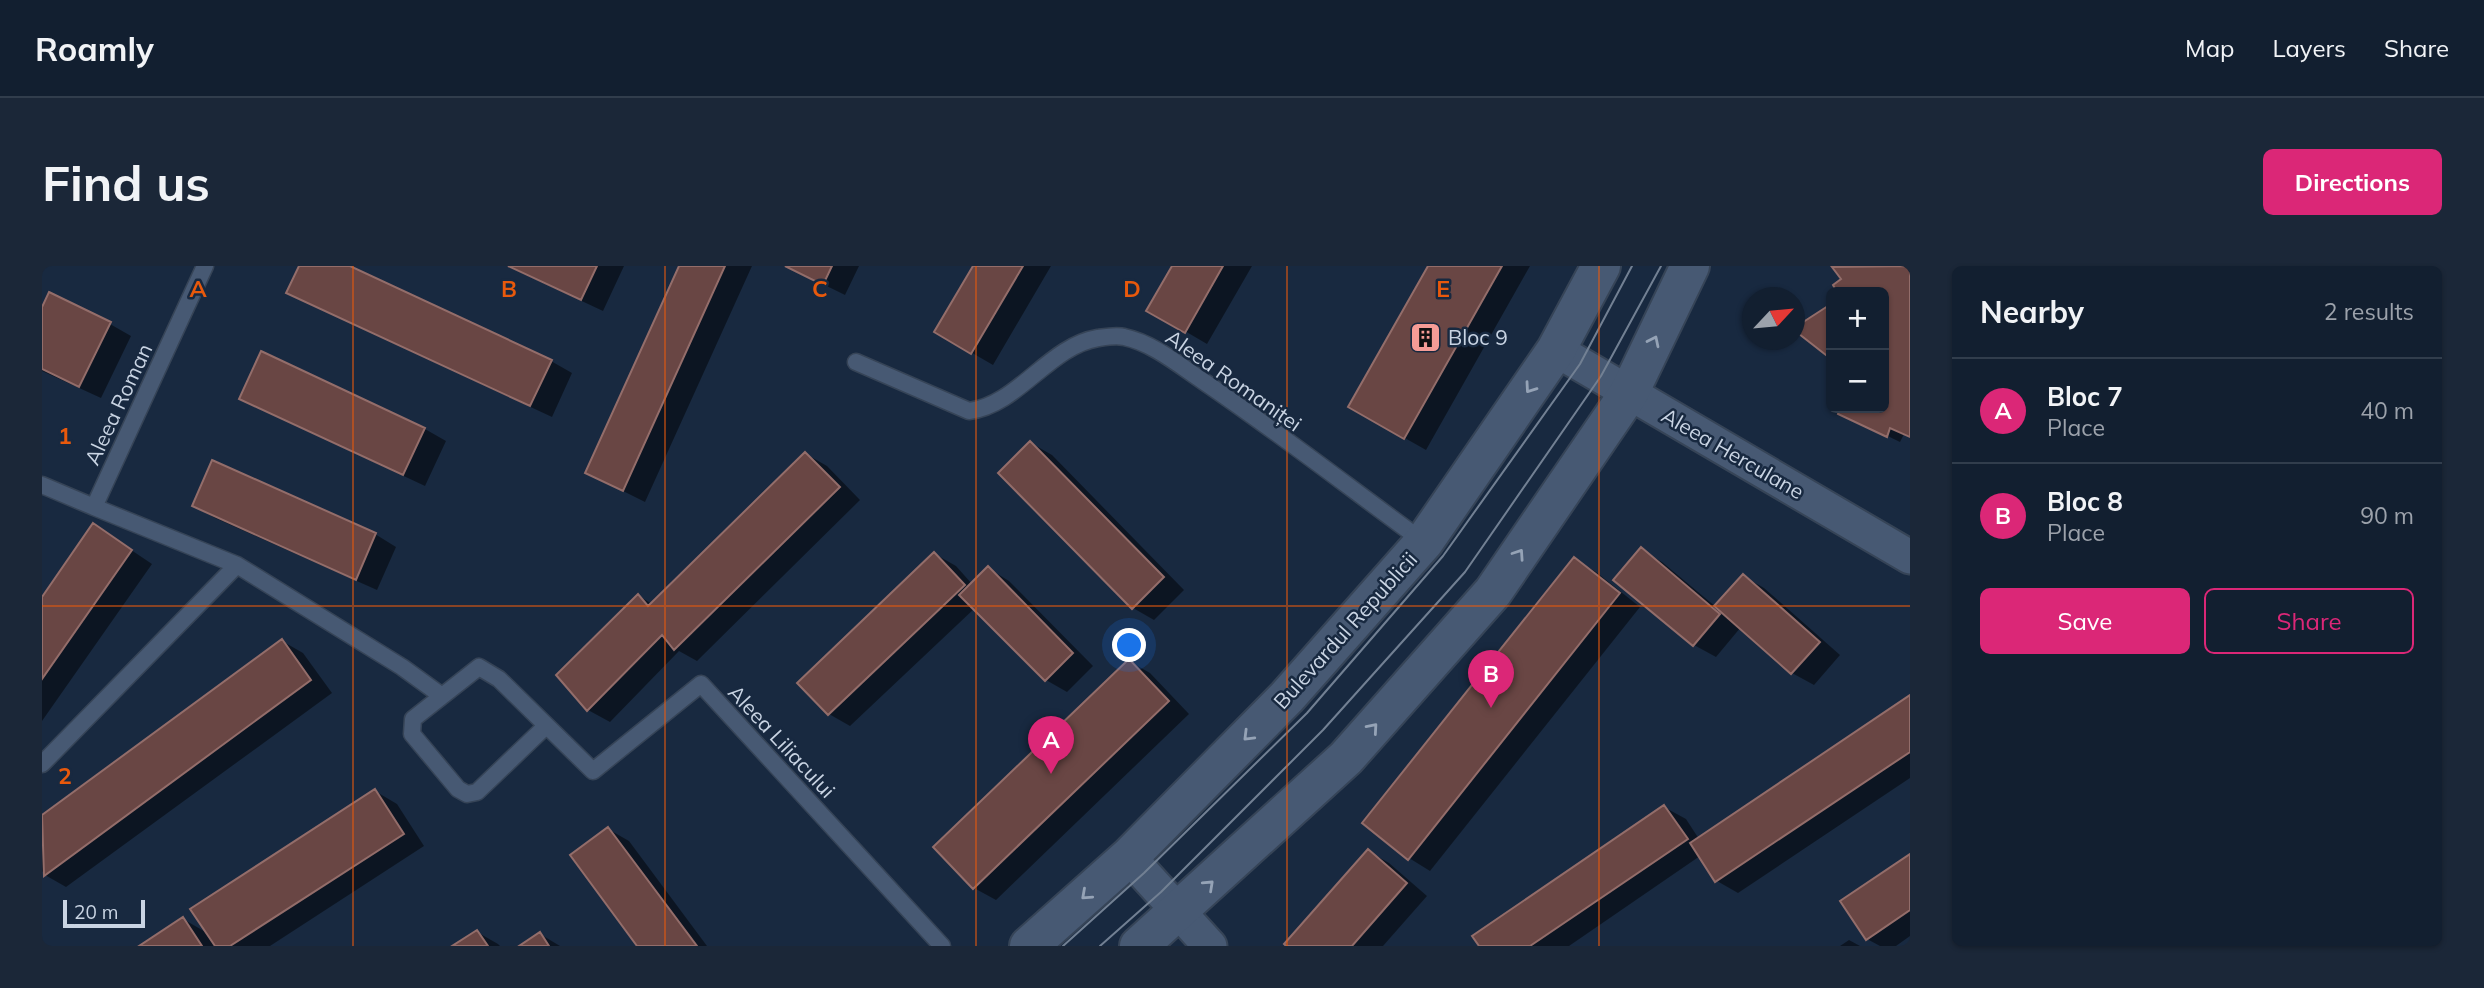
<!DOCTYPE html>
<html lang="en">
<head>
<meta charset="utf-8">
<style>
	:root { --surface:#121f30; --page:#1b2738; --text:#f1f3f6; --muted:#9ca2ab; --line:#313d4c; --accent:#db2777 }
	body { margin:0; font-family:Mulish,sans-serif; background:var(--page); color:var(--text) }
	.controls { position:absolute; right:21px; top:21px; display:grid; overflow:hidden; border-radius:10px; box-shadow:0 2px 5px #0004 }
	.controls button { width:63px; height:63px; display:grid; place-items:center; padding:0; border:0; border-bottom:2px solid var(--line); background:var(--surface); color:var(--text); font:35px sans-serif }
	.compass { position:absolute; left:1700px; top:21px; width:63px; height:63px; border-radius:50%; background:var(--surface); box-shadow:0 2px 5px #0004; rotate:64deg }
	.scale { position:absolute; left:21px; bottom:18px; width:82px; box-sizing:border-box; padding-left:7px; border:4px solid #c9d4e3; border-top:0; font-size:19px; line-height:24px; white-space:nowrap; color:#c9d4e3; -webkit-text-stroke:5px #182940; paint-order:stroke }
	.you { position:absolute; left:1088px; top:380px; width:24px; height:24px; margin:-18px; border:5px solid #fff; border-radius:50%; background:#1a73e8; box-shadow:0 0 0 10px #1a73e833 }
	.badge { display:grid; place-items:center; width:46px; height:46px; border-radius:50%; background:var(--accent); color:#fff; font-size:23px; font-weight:700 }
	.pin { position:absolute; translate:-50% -58px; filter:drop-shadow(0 2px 4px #0008) }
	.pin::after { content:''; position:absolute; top:37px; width:24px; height:21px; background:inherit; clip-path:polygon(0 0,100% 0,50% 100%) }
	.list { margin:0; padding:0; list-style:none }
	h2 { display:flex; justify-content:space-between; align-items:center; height:91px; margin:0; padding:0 28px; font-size:30px }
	h2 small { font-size:23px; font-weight:400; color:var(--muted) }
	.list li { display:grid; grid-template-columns:46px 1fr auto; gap:21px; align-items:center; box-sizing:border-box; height:105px; padding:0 28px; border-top:2px solid var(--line) }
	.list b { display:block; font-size:26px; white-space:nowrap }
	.list p { margin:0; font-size:23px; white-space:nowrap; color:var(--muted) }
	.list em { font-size:23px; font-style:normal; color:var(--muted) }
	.actions { display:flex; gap:14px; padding:21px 28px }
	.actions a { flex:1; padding:16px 0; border:2px solid var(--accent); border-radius:10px; text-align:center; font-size:24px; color:var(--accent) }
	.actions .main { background:var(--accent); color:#fff }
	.map { position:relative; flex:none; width:1868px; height:680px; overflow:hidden; border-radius:10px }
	header { display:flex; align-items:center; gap:42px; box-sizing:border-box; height:98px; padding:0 35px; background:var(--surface); border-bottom:2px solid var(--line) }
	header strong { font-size:33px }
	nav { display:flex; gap:38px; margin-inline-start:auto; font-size:24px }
	.intro { display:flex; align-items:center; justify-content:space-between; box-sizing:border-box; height:168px; padding:0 42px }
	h1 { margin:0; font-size:49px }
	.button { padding:18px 32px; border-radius:10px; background:var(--accent); color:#fff; font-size:24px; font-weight:700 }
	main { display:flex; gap:42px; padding:0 42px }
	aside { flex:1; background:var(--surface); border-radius:10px; box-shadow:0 2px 5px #0004 }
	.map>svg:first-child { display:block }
	.shadow { fill:#0007 }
	.building { fill:#694644; stroke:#936d6a; stroke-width:2 }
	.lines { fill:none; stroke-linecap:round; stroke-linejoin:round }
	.service-casing { stroke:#364457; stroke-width:19 }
	.minor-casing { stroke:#364457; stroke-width:37 }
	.secondary-casing { stroke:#364457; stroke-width:42 }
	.service { stroke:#475973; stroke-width:16 }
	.minor { stroke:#475973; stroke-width:33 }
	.secondary { stroke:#475973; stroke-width:38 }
	.tram { stroke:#728093; stroke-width:2 }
	.oneway { stroke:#95a3b6 }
	.grid { fill:none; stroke:#e8590c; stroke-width:2; stroke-opacity:0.55 }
	.labels { text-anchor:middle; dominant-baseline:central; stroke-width:5; stroke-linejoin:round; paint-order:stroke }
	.poi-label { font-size:21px; fill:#c9d4e3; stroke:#182940; text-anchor:start }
	.street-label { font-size:21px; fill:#c9d4e3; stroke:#182940 }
	.grid-label { font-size:23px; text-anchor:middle; font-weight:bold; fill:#e8590c; stroke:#182940; stroke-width:5; stroke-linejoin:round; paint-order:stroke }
</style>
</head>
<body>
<header>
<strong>Roamly</strong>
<nav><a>Map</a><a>Layers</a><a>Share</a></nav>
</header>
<div class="intro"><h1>Find us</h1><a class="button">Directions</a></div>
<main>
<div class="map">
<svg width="1868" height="680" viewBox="0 0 1868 680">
	<rect width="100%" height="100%" fill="#182940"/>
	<path class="shadow" d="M259,0h45l205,95 21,12 -20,44 -242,-113 -21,-12z
		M465,0h117l-21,45z
		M639,0h71l-107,236 -58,-29z
		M744,0h73l-14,29z
		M933,0h76l-58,99 -57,-33z
		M1132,0h78l-45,78 -58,-34z
		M1388,0h100l-104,184 -76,-43z
		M1836,0h32v171l-6,-3 -4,8 -60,-29 2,-5h42v-116h-44l-5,-7z
		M0,45l68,13 21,12 -30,62 -59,-27z
		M220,87l163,76 21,12 -21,45 -162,-76 -21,-12z
		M1789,116v12l-4,-3z
		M989,177l21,12 132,135 -30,30 -21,-12z
		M764,188l21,12 33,34 -163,161 -18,-10 -69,71 -22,-12 -29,-35 80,-79 13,8z
		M152,240l181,28 21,13 -19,43 -162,-72z
		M52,259l58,39 -110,157v-121z
		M1599,284l21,12 54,45 27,-31 21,12 76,67 -26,30 -22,-12 -51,-46 -25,30 -22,-12 -78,-65z
		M893,288l21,12 16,18 16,-16 21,13 84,85 -26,26 -21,-12 -71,-72 -125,118 -21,-12z
		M1533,293l21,13 44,35 -210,264 -21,-13z
		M240,375l21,12 29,40 -266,194 -21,-12 -3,-4v-54z
		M1087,395l21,12 39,41 -193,186 -22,-12 -39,-41z
		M1868,431v81l-172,115 -21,-12 -17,-25 -131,90h-88l183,-139 22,12 13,20z
		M333,525l22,13 27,42 -154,100h-128l41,-27 26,15z
		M566,563l21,12 78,105h-67z
		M1326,585l21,12 38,33 -44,50h-94z
		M1868,590v80l-14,10h-16l-13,-7z
		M435,666l21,12 2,2h-45z
		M498,668l20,12h-37z
		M1807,674l11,6h-20z"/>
	<path class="building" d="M257,0h51l202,94 -22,46 -244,-113z
		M466,0h89l-16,34z
		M637,0h46l-102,225 -38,-18z
		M743,0h47l-9,19z
		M931,0h50l-52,88 -37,-22z
		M1130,0h51l-38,67 -39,-22z
		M1386,0h74l-98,173 -56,-32z
		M1868,0v171l-20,-9 -3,9 -49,-23 2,-6h44v-116h-47l-4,-7 8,-6 -9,-12z
		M7,26l62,30 -32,65 -37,-18v-62z
		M1789,38v55l-37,-29v-2z
		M219,85l164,77 -22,47 -164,-76z
		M988,175l134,136 -32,32 -134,-136z
		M763,186l35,35 -166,163 -12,-15 -75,76 -31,-36 82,-81 10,12z
		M170,194l164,73 -20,47 -164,-74z
		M51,257l39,27 -90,129v-82z
		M1599,281l79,67 -27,32 -80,-66z
		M892,286l31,33 -137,130 -31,-32z
		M1532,291l46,36 -212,267 -46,-37z
		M946,300l85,87 -28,28 -86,-86z
		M1701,308l77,68 -29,32 -77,-68z
		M240,373l29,41 -267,196 -2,-61z
		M1087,393l40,42 -196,188 -40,-42z
		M1868,429v57l-195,130 -25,-39z
		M333,523l29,45 -174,112h-15l-25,-37z
		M1622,539l24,34 -158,107h-51l-7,-10z
		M566,561l89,119h-60l-67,-91z
		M1326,583l39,34 -55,63h-66l-2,-2z
		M1868,588v56l-44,30 -26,-39z
		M141,651l19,29h-63z
		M435,664l11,16h-36z
		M498,666l9,14h-30z"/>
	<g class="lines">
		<defs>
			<path id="service" d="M814,96l113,49c49,-6 80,-65 129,-73 7,-1 19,-3 26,-1 29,6 55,28 79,44 75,51 147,107 221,161
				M0,219l52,22 111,-241
				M195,299l165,102 40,29
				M504,460l-69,66 -10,2 -9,-5 -46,-55 1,-15 66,-52 20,12 94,92 108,-87 241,262
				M0,498l195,-199 -143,-58"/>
			<path id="minor" d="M1514,84l354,207
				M1087,591l81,89"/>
			<path id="secondary" d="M987,680l100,-89 158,-160 137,-155 132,-192 45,-84
				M1097,680l207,-188 147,-166 136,-199 61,-127"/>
		</defs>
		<use href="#service" class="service-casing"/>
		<use href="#minor" class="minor-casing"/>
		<use href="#secondary" class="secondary-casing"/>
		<use href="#service" class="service"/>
		<use href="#minor" class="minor"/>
		<use href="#secondary" class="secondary"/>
		<path class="tram" d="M1021,680l81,-73 163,-160 136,-157 137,-192 52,-98
			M1058,680l61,-54 162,-162 142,-158 136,-196 60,-110"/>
	</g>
	<defs><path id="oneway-chevron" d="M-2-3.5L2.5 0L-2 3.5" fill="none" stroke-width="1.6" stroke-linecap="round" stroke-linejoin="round" transform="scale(1.75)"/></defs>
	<g class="oneway">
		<use href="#oneway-chevron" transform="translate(1612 75) rotate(-64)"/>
		<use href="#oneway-chevron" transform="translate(1488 122) rotate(125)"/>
		<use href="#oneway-chevron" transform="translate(1477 288) rotate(-56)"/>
		<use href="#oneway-chevron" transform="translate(1331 462) rotate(-49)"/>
		<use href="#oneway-chevron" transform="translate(1206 470) rotate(135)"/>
		<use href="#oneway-chevron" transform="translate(1167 619) rotate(-43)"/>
		<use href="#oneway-chevron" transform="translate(1044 629) rotate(138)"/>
	</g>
	<path class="grid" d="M311,0v680M623,0v680M934,0v680M1245,0v680M1557,0v680M0,340h1868"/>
	<defs>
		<symbol id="building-square" viewBox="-11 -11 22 22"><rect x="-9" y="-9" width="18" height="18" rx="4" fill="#f59c96" stroke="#182940"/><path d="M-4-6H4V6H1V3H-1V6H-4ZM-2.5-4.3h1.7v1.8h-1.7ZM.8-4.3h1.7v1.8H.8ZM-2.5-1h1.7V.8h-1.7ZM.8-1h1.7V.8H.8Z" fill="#111"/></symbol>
	</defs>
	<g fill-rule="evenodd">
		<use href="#building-square" x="1366" y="54" width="35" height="35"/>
	</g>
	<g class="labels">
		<g class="poi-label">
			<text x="1406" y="71">Bloc 9</text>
		</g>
		<g class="street-label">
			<text transform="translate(1192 114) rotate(35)">Aleea Romaniței</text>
			<text transform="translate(76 138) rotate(-65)">Aleea Roman</text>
			<text transform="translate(1691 187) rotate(30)">Aleea Herculane</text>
			<text transform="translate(1303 364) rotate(-48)">Bulevardul Republicii</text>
			<text transform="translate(740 475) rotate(47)">Aleea Liliacului</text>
		</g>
	</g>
	<g class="grid-label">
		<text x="156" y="31">A</text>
		<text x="467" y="31">B</text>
		<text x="778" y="31">C</text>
		<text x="1090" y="31">D</text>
		<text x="1401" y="31">E</text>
		<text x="23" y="178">1</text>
		<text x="23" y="518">2</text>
	</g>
</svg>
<div class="controls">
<button>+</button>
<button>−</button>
</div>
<svg class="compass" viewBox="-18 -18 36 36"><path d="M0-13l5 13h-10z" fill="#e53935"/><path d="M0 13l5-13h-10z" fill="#9ca2ab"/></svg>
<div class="scale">20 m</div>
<div class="you"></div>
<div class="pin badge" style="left:1009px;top:508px">A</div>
<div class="pin badge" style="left:1449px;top:442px">B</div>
</div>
<aside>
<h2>Nearby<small>2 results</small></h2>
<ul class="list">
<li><span class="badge">A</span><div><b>Bloc 7</b><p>Place</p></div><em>40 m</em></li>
<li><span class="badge">B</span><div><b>Bloc 8</b><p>Place</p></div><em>90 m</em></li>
</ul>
<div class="actions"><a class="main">Save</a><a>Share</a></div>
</aside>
</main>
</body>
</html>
